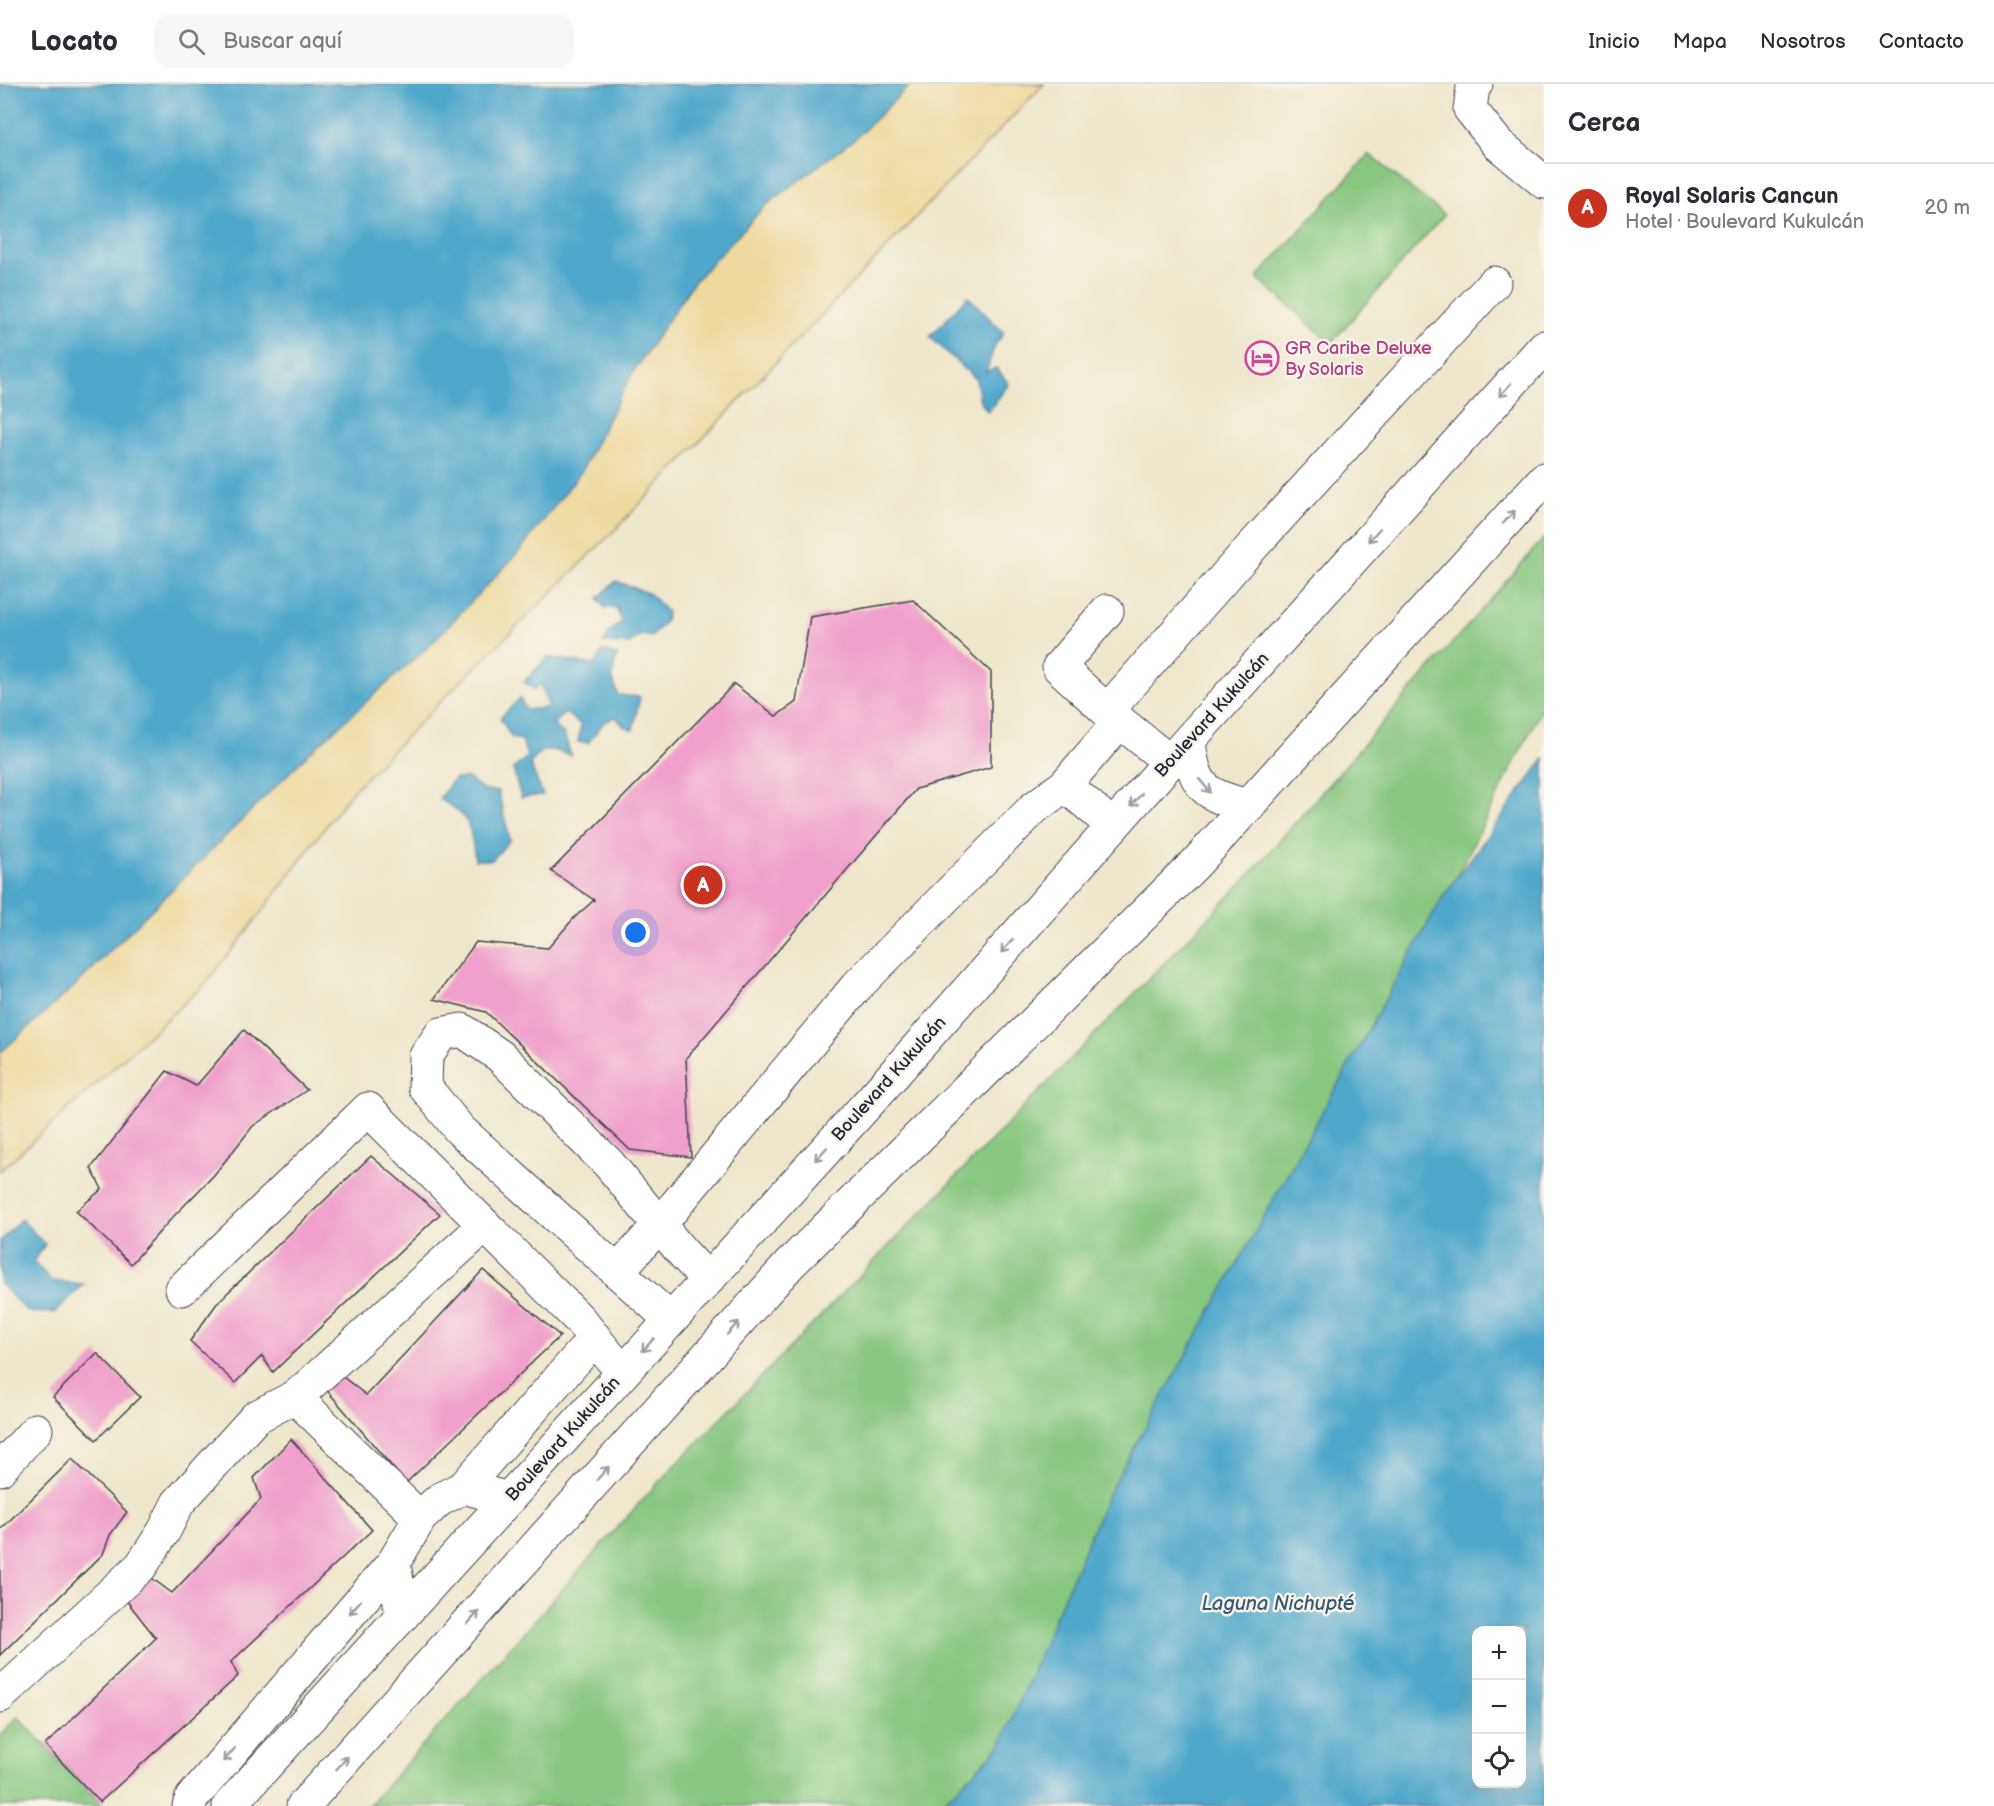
<!DOCTYPE html>
<html lang="es">
<head>
<meta charset="utf-8">
<style>
	:root { --surface:#fff; --page:#f7f7f7; --text:#2b2b33; --muted:#7c7c81; --line:#e1e1e2; --accent:#c8321e }
	body { margin:0; font-family:"Balsamiq Sans",sans-serif; background:var(--page); color:var(--text) }
	.controls { position:absolute; right:18px; bottom:18px; display:grid; overflow:hidden; border-radius:12px; box-shadow:0 6px 24px #0002 }
	.controls button { width:54px; height:54px; display:grid; place-items:center; padding:0; border:0; border-bottom:2px solid var(--line); background:var(--surface); color:var(--text); font:30px sans-serif }
	.you { position:absolute; left:636px; top:849px; width:21px; height:21px; margin:-15px; border:4px solid #fff; border-radius:50%; background:#1a73e8; box-shadow:0 0 0 9px #1a73e833 }
	.badge { display:grid; place-items:center; width:39px; height:39px; border-radius:50%; background:var(--accent); color:#fff; font-size:20px; font-weight:700 }
	.pin { position:absolute; translate:-50% -50%; border:3px solid #fff; box-shadow:0 2px 6px #0006 }
	.list { margin:0; padding:0; list-style:none }
	h2 { display:flex; justify-content:space-between; align-items:center; height:78px; margin:0; padding:0 24px; font-size:26px }
	h2 small { font-size:20px; font-weight:400; color:var(--muted) }
	.list li { display:grid; grid-template-columns:39px 1fr auto; gap:18px; align-items:center; box-sizing:border-box; height:90px; padding:0 24px; border-top:2px solid var(--line) }
	.list b { display:block; font-size:22px; white-space:nowrap }
	.list p { margin:0; font-size:20px; white-space:nowrap; color:var(--muted) }
	.list em { font-size:20px; font-style:normal; color:var(--muted) }
	.icon { flex:none; width:33px; height:33px; fill:none; stroke:currentColor; stroke-width:2; stroke-linecap:round; stroke-linejoin:round }
	.map { position:relative; flex:none; width:1544px; height:1722px; overflow:hidden }
	header { display:flex; align-items:center; gap:36px; box-sizing:border-box; height:84px; padding:0 30px; background:var(--surface); border-bottom:2px solid var(--line) }
	header strong { font-size:28px }
	nav { display:flex; gap:33px; margin-inline-start:auto; font-size:21px }
	.search { width:420px; height:54px; background:var(--page); display:flex; align-items:center; gap:15px; box-sizing:border-box; padding:0 21px; border-radius:18px; color:var(--muted); font-size:22px }
	main { display:flex }
	aside { flex:1; background:var(--surface) }
	.map>svg:first-child { display:block }
	.green { fill:#87c77f; stroke:#54745d; stroke-width:1.5 }
	.sand { fill:#eeda9e; stroke:#887e6c; stroke-width:1.5 }
	.water { fill:#4fa7cc; stroke:#386484; stroke-width:1.5; fill-rule:evenodd }
	.building { fill:#f0a0cb }
	.lines { fill:none; stroke-linecap:round; stroke-linejoin:round }
	.minor-casing { stroke:#414051; stroke-width:35 }
	.major-casing { stroke:#414051; stroke-width:35 }
	.minor { stroke:#fff; stroke-width:33 }
	.major { stroke:#fff; stroke-width:33 }
	.oneway { stroke:#9c9ca7 }
	.labels { text-anchor:middle; dominant-baseline:central; stroke-width:5; stroke-linejoin:round; paint-order:stroke }
	.hotel-label { font-size:18px; fill:#b23c85; stroke:#f7f3e8; text-anchor:start }
	.street-label { font-size:18px; fill:#22223b; stroke:#f7f3e8 }
	.water-label { font-size:20px; font-style:italic; fill:#345775; stroke:#f7f3e8 }
</style>
</head>
<body>
<header>
<strong>Locato</strong>
<div class="search"><svg class="icon" aria-label="search" viewBox="0 0 24 24"><circle cx="10" cy="10" r="6"/><path d="M15 15l6 6"/></svg>Buscar aquí</div>
<nav><a>Inicio</a><a>Mapa</a><a>Nosotros</a><a>Contacto</a></nav>
</header>
<main>
<div class="map">
<svg width="1544" height="1722" viewBox="0 0 1544 1722">
	<rect width="100%" height="100%" fill="#f7f3e8"/>
	<filter id="ink" filterUnits="userSpaceOnUse"><feTurbulence type="fractalNoise" baseFrequency=".0167" numOctaves="2"/><feDisplacementMap in="SourceGraphic" scale="12" xChannelSelector="R" yChannelSelector="G"/><feConvolveMatrix kernelMatrix="1 2 1 2 8 2 1 2 1" color-interpolation-filters="sRGB"/></filter>
	<filter id="wash" filterUnits="userSpaceOnUse"><feTurbulence type="fractalNoise" baseFrequency=".008" numOctaves="4" result="noise"/><feDisplacementMap in="SourceGraphic" scale="24" xChannelSelector="R" yChannelSelector="G"/><feGaussianBlur stdDeviation="1.35" result="paint"/><feColorMatrix in="noise" values="0 0 0 0 0 0 0 0 0 0 0 0 0 0 0 0 0 1.4 0 .05"/><feComposite in="paint" operator="in"/></filter>
	<g filter="url(#wash)">
		<rect width="100%" height="100%" fill="#efe7cc"/>
		<path class="green" d="M1369,70l75,61 -113,128 -74,-65z
			M1544,454v166l-142,281 -397,821h-637l285,-318 593,-609z
			M18,1633l85,89h-103v-72z"/>
		<path class="sand" d="M911,0h133l-432,449 -172,169 -90,92 -105,140 -42,52 -203,185v-118l79,-71 228,-227 126,-113 148,-170 49,-95 63,-94 72,-77 92,-69z"/>
		<path class="water" d="M0,0h911l-54,53 -92,69 -72,77 -63,94 -49,95 -62,80 -86,90 -126,113 -228,227 -79,71z
			M968,212l36,37 -9,12 -9,27 10,-4 13,16 -21,28 -8,-11 -4,-22 -46,-42z
			M616,497l34,13 17,18 -2,10 -14,15 -10,-2 -12,9 -25,-1 6,-12 11,-9 -4,-14h-12l-7,-10z
			M602,567l15,4 -5,22 6,18 22,2 -7,33 -10,-4 -7,-9 -12,5 -16,21 -10,-1 3,-17 -16,-12 -12,12 11,9 7,21c-23,-6 -25,-11 -41,9l13,31 -22,3 -8,-29 14,-12 -5,-17 -10,-2 -12,-20 20,-20 6,12 23,-3 -9,-23 -6,5 -10,-7 24,-25 47,8z
			M1544,675v1047h-604l60,-60 108,-252 336,-599zM1476,1546h46v154h-46z
			M468,694l17,13h13l12,49 -18,20h-17c-5,-33 -3,-45 -36,-61l15,-20z
			M21,1135l24,25 -11,18 18,19 32,3 -30,29 -26,-1 -28,-28v-43z"/>
		<g id="blocks">
			<path class="building" d="M913,516l78,72v95l-75,22 -230,269 5,99 -61,-7 -144,-138 -52,-13 42,-57 72,6 26,-30 20,-18 -43,-29 183,-187 42,32 20,-14 14,-85z
				M244,946l63,60 -54,36 -39,49 -43,44 -40,45 -55,-53 26,-22 -11,-21 76,-97 29,15z
				M371,1072l69,58 -167,158 -11,-16 -27,27 -45,-42 28,-39z
				M483,1186l77,66 -154,147 -81,-95 14,-14 27,21z
				M97,1269l43,44 -44,43 -43,-43z
				M291,1355l81,91 -141,132 7,14 -138,126 -55,-57 111,-107 -30,-38 24,-23 22,16 89,-94 -7,-21z
				M72,1375l55,53 -17,23 -7,19 -103,101v-125z"/>
		</g>
	</g>
	<g filter="url(#ink)">
		<use href="#blocks" fill-opacity="0" stroke="#414051" stroke-width="1.5"/>
		<g class="lines">
			<defs>
				<path id="minor" d="M1476,0l-3,3 -3,22 28,35 46,38
					M1107,627l-48,-44 48,-56
					M1170,678l-63,-51 132,-150 255,-278
					M1113,742l-48,-41 55,-64
					M617,1188l43,-48 197,-238 177,-178 31,-23
					M182,1205l186,-180 211,210 44,54
					M671,1236l-211,-190 -35,-43 1,-31 15,-22 21,-4 38,26 109,108 72,87 26,28
					M295,1313l125,121
					M0,1385l36,-39
					M464,1403l131,-149
					M402,1532l-8,-54 26,-44 19,-18 25,-13 44,12
					M0,1612l141,-130 23,-35 14,-28 78,-86 39,-20 12,-10 178,-162
					M189,1722l3,-8 202,-236"/>
				<path id="major" d="M1189,656c4,47 16,56 60,66
					M229,1722l643,-707 317,-359 355,-393
					M303,1722l486,-541 407,-402 348,-384"/>
			</defs>
			<use href="#minor" class="minor-casing"/>
			<use href="#major" class="major-casing"/>
			<use href="#minor" class="minor"/>
			<use href="#major" class="major"/>
		</g>
		<defs><path id="oneway-shaft" d="M-6 0H5M1.5-3L5.5 0L1.5 3" fill="none" stroke-width="1.6" stroke-linecap="round" stroke-linejoin="round" transform="scale(1.5)"/></defs>
		<g class="oneway">
			<use href="#oneway-shaft" transform="translate(1505 306) rotate(132)"/>
			<use href="#oneway-shaft" transform="translate(1509 433) rotate(-47)"/>
			<use href="#oneway-shaft" transform="translate(1374 451) rotate(132)"/>
			<use href="#oneway-shaft" transform="translate(1205 702) rotate(50)"/>
			<use href="#oneway-shaft" transform="translate(1136 716) rotate(132)"/>
			<use href="#oneway-shaft" transform="translate(1007 862) rotate(131)"/>
			<use href="#oneway-shaft" transform="translate(821 1070) rotate(132)"/>
			<use href="#oneway-shaft" transform="translate(733 1244) rotate(-48)"/>
			<use href="#oneway-shaft" transform="translate(648 1261) rotate(132)"/>
			<use href="#oneway-shaft" transform="translate(603 1389) rotate(-48)"/>
			<use href="#oneway-shaft" transform="translate(355 1523) rotate(131)"/>
			<use href="#oneway-shaft" transform="translate(473 1534) rotate(-48)"/>
			<use href="#oneway-shaft" transform="translate(229 1671) rotate(131)"/>
			<use href="#oneway-shaft" transform="translate(342 1679) rotate(-48)"/>
		</g>
	</g>
	<defs>
		<symbol id="hotel-ring" viewBox="-11 -11 22 22"><circle r="9.5" fill="#f7f3e8" stroke="#d1479c" stroke-width="1.5"/><path d="M-6-4.5h1.5V1H6V5H4.5V3h-9V5H-6ZM-4 0a1.8 1.8 0 1 1 3.6 0ZM.5 0V-2.5h3Q6-2.5 6 0Z" fill="#d1479c"/></symbol>
	</defs>
	<g fill-rule="evenodd">
		<use href="#hotel-ring" x="1243" y="255" width="38" height="38"/>
	</g>
	<g class="labels">
		<g class="hotel-label">
			<text x="1285" y="264">GR Caribe Deluxe<tspan x="1285" dy="21">By Solaris</tspan></text>
		</g>
		<g class="street-label">
			<text transform="translate(1212 631) rotate(-48)">Boulevard Kukulcán</text>
			<text transform="translate(889 995) rotate(-48)">Boulevard Kukulcán</text>
			<text transform="translate(563 1355) rotate(-48)">Boulevard Kukulcán</text>
		</g>
		<g class="water-label">
			<text x="1278" y="1520">Laguna Nichupté</text>
		</g>
	</g>
</svg>
<div class="controls">
<button>+</button>
<button>−</button>
<button><svg class="icon" aria-label="locate" viewBox="0 0 24 24"><circle cx="12" cy="12" r="6"/><path d="M12 2v4M12 18v4M2 12h4M18 12h4"/></svg></button>
</div>
<div class="you"></div>
<div class="pin badge" style="left:703px;top:801px">A</div>
</div>
<aside>
<h2>Cerca<small></small></h2>
<ul class="list">
<li><span class="badge">A</span><div><b>Royal Solaris Cancun</b><p>Hotel · Boulevard Kukulcán</p></div><em>20 m</em></li>
</ul>
</aside>
</main>
</body>
</html>
